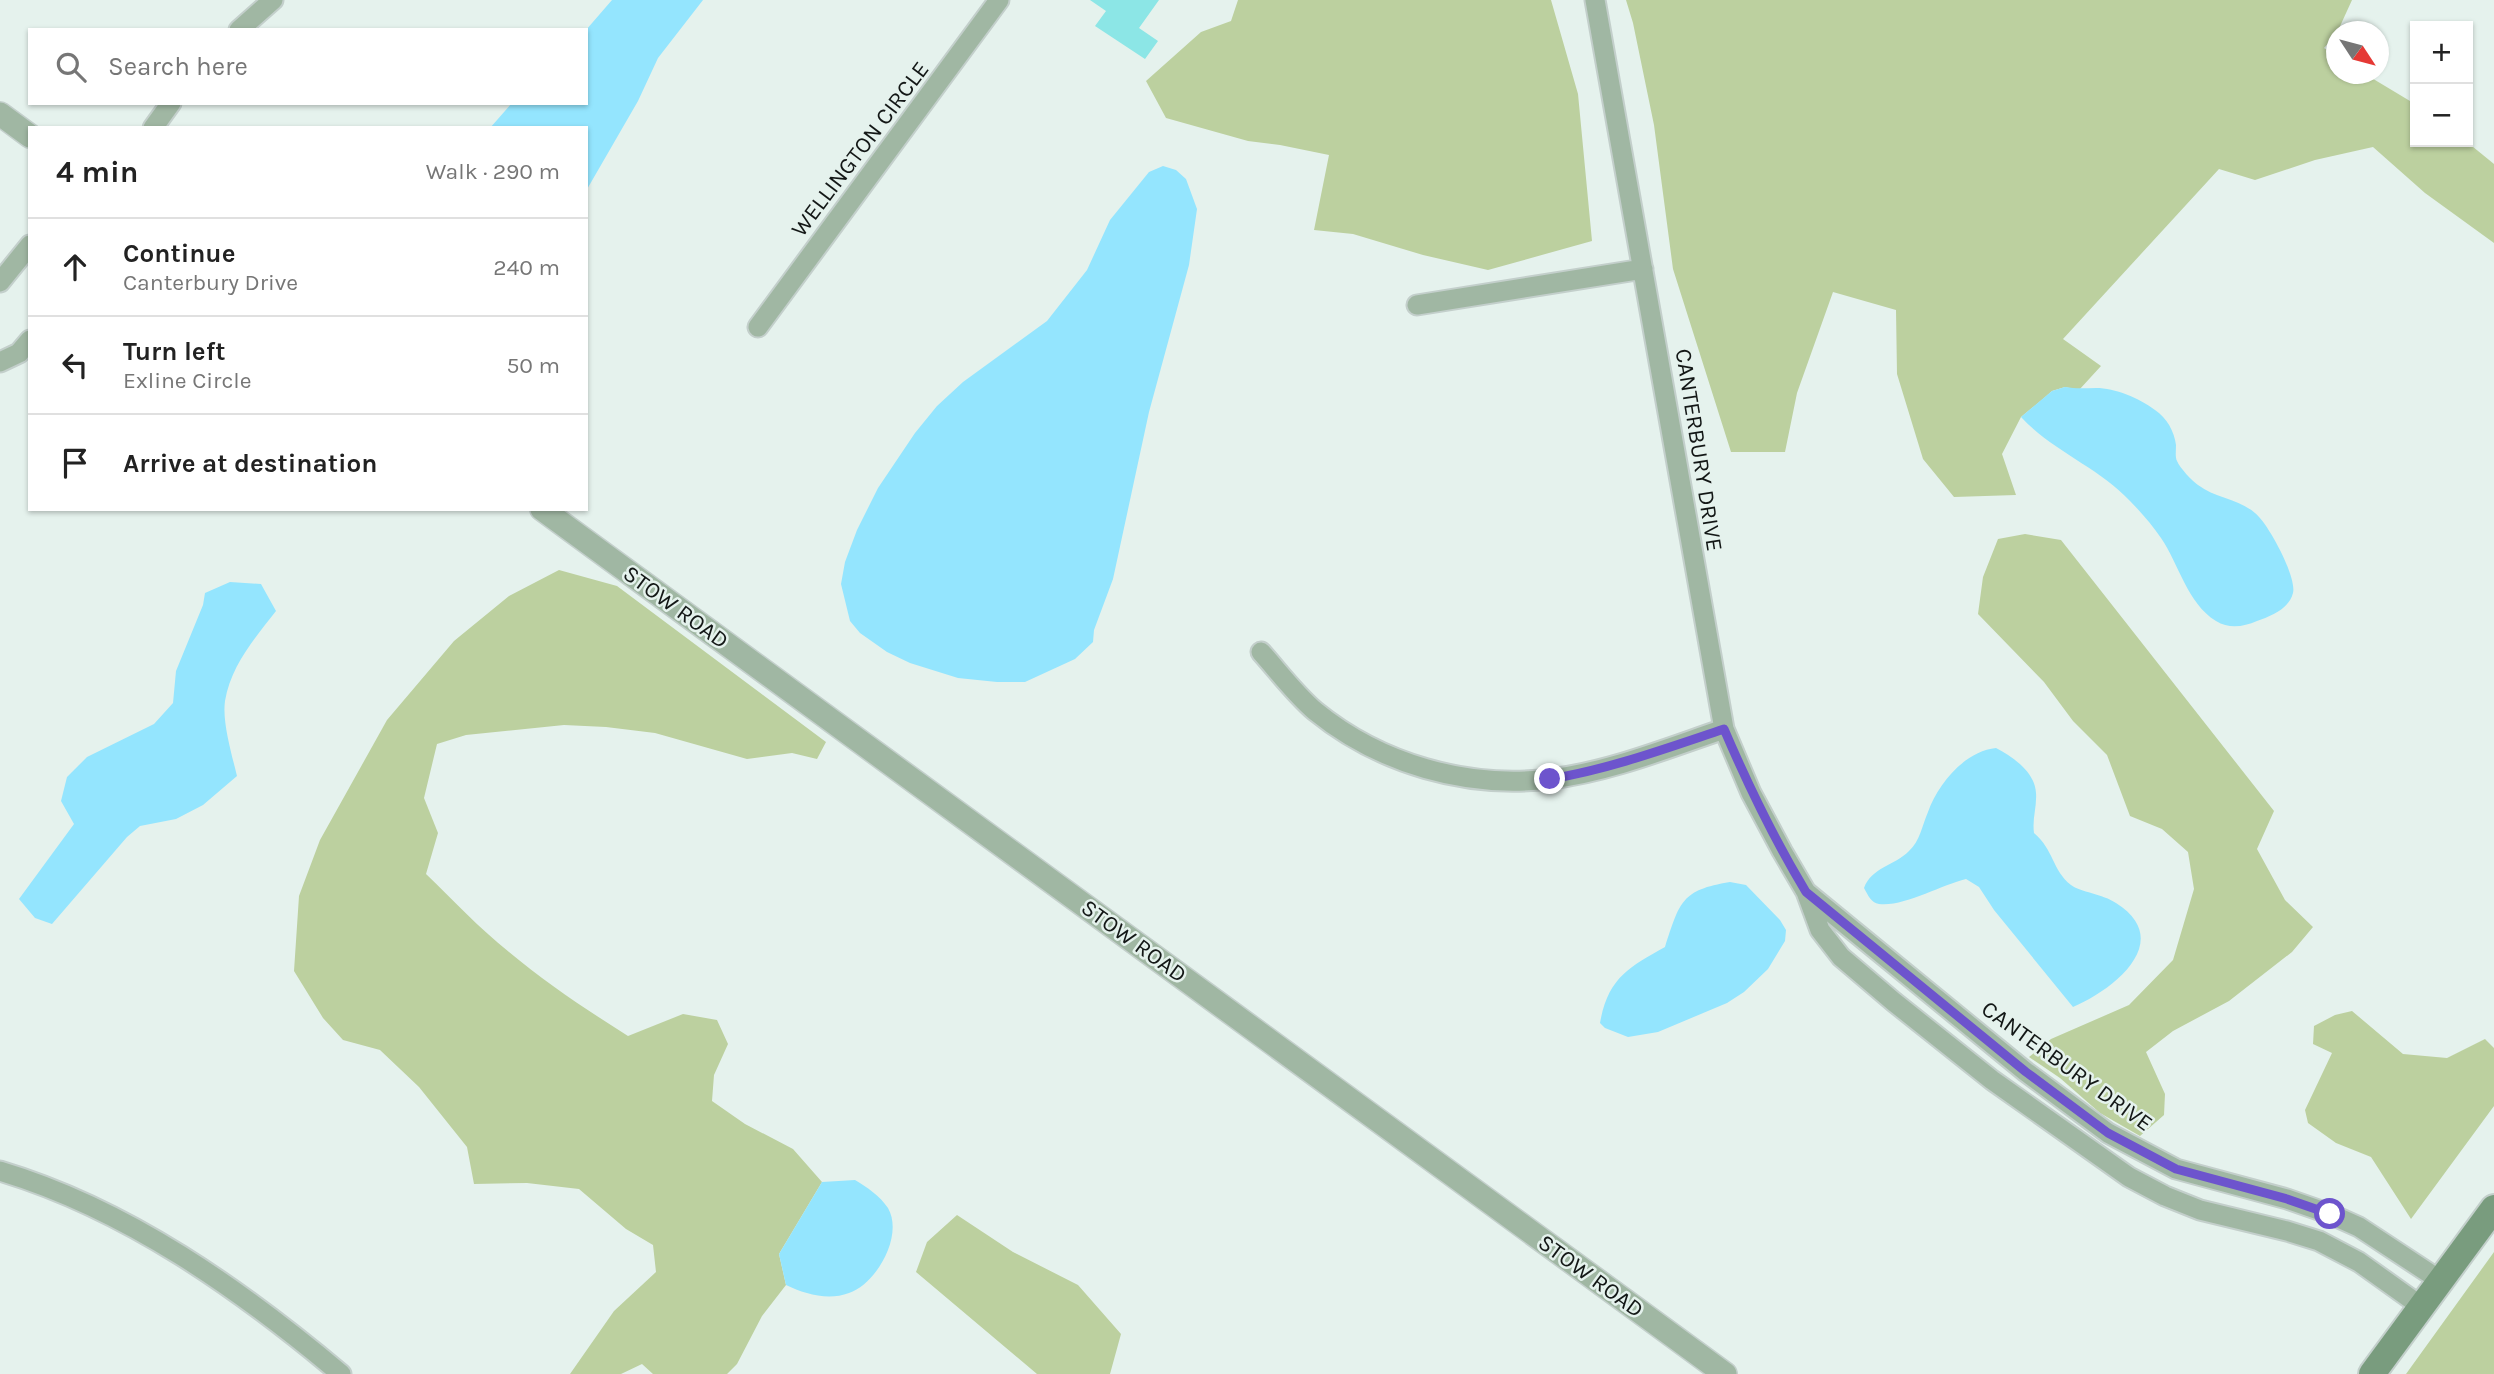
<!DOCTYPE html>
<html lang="en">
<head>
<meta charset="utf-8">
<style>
	:root { --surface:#fff; --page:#f2f2f2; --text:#222; --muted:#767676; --line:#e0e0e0 }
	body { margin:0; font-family:Karla,sans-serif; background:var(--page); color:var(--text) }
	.controls { position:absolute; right:21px; top:21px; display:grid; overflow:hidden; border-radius:0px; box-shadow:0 2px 5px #0004 }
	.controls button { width:63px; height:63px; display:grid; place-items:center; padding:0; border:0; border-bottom:2px solid var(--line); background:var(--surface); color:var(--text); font:35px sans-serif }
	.compass { position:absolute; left:2326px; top:21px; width:63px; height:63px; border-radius:50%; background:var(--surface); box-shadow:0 2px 5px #0004; rotate:126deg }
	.stop { position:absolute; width:21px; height:21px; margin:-16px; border:5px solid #6d54cd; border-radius:50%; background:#fff }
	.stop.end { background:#6d54cd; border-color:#fff; box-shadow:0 2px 7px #0008 }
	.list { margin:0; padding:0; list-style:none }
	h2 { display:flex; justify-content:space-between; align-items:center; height:91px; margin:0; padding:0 28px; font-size:30px }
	h2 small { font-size:23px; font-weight:400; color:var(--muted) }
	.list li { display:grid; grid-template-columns:46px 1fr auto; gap:21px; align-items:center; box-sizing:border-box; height:98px; padding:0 28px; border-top:2px solid var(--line) }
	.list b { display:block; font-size:26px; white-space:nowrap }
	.list p { margin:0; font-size:23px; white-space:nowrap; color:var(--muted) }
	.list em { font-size:23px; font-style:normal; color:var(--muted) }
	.icon { flex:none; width:38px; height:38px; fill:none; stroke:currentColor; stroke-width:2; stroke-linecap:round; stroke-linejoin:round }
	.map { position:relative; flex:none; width:2494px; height:1374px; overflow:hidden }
	.search { position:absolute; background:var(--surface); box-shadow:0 2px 5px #0004; left:28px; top:28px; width:560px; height:77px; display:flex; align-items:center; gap:18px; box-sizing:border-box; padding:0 24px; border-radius:0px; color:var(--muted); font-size:26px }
	.panel { position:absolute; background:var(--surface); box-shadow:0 2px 5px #0004; left:28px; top:126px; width:560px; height:385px; border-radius:0px }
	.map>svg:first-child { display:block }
	.green { fill:#bcd09f }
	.water { fill:#94e5fe }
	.building { fill:#8ce6e6 }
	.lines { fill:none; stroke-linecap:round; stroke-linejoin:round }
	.minor-casing { stroke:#c3cfcb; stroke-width:23 }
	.tertiary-casing { stroke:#c3cfcb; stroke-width:26 }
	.secondary-casing { stroke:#c3cfcb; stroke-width:30 }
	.minor { stroke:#a0b7a3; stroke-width:19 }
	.tertiary { stroke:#a0b7a3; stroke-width:23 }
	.secondary { stroke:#799c7e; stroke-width:26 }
	.route { stroke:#6d54cd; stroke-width:9 }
	.labels { text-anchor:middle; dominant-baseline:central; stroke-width:5; stroke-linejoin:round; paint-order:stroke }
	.street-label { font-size:23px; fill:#131716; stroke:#e5f2ed }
</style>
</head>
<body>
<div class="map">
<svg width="2494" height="1374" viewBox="0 0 2494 1374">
	<rect width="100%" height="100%" fill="#e5f2ed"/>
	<path class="green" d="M1238,0h313l27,94 14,147 -104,29 -65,-15 -70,-21 -39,-4 15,-75 -49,-10 -32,-4 -82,-23 -20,-37 55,-49 30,-11z
		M1626,0h726l-16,35 -12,13 12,8v18h29l50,30v38h52l27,22v79l-69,-50 -52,-46 -58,13 -60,20 -36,-11 -156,170 38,27 -22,24 -14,-3 -13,4 -8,7 -23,19 -19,37 14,41 -62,2 -31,-38 -26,-85 -1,-64 -63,-18 -36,101 -12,59h-54l-58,-183 -19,-144 -21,-102z
		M2025,534l36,6 213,271 -17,38 28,51 28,27 -21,25 -63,49 -56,30 -27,21 19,42 -1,21 -24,21 -40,-23 -40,-35 -31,-21 22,-18 78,-34 44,-45 21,-71 -6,-37 -26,-23 -32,-13 -23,-61 -34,-34 -29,-39 -66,-68 5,-37 15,-38z
		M559,570l58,16 209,156 -9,17 -25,-6 -45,6 -92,-26 -49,-6 -42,-2 -98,10 -29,9 -13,54 14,35 -12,41c27,26 53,54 83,78 37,31 78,58 119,84l55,-22 34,6 11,24 -14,31 -2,26 33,23 48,25 29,33 -43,72 7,31 -24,31 -25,48 -10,10h-74l-11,-10 -21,10h-51l44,-63 42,-39 -3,-27 -27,-16 -47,-40 -52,-6 -53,1 -7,-37 -48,-60 -39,-37 -37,-10 -20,-22 -29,-47 5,-75 21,-56 67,-120 67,-79 55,-45z
		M2352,1011l51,43 44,4 38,-19 9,9v58l-83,113 -40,-62 -35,-14 -28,-20 -3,-13 27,-57 -19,-9 1,-18 21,-11z
		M957,1215l56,37 65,33 43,49 -11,40h-73l-121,-102 11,-30z
		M2494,1252v122h-88z"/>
	<path class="water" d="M612,0h91l-45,58 -20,43 -52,90v-63h-96l22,-25h74v-73z
		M1163,166l13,4 10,9 11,30 -8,56 -40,147 -36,167 -19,51 -1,12 -18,17 -50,23h-28l-39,-4 -48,-15 -23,-11 -27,-19 -10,-12 -9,-37 4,-22 12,-32 21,-42 37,-55 22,-27 26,-24 84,-61 40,-51 23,-50 39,-48z
		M2065,387c11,2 20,1 31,1 19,0 43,10 59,22 12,8 19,21 21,35 0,5 -1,12 1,16 3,7 15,20 21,24 17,13 41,14 57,28 13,10 42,64 38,80 -4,16 -22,23 -36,28 -14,6 -28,8 -41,0 -29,-18 -37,-57 -55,-83 -9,-13 -20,-26 -31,-37 -32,-34 -78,-50 -109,-84l31,-26z
		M230,582l31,2 15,27c-21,27 -45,54 -51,90 -3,21 7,54 12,75l-34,29 -27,14 -36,7 -13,11 -75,87 -17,-6 -16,-19 55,-75 -13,-23 6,-24 20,-20 67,-33 19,-21 3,-32 27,-66 2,-12z
		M1996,748c17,9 39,24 40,45 1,14 -4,26 -2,40 20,17 18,37 37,52 9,7 32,9 45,18 60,38 -3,87 -43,104l-79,-97 -15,-23 -13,-8c-25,6 -62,28 -87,25 -8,-1 -11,-9 -15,-16 8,-21 30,-22 45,-37 11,-10 13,-25 19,-39 10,-28 37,-61 68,-64z
		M1730,882l16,3 34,35 6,10 -1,11 -17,28 -24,23 -17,11 -69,29 -30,5 -23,-9 -5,-5c8,-45 29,-56 65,-76 15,-45 16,-57 65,-65z
		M855,1180c12,7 25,16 33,28 16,28 -12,76 -39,85 -21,8 -44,1 -63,-8l-7,-31 43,-72z"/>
	<path class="building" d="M1090,0h69l-20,28 19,13 -13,18 -50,-33 11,-15z"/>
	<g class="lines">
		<defs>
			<path id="minor" d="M1595,0l129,729 27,64 31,58 24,41 14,38 21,27 53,45 98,78 137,97 36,19 35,14 87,21 32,10 40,21 63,45
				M239,30l34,-30
				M153,128l18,-25
				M0,282l30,-37
				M1417,305l226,-36
				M758,327l241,-327
				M0,362l19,-9 11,-13
				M1261,652c17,19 34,42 54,59 65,53 152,78 235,68 59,-7 118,-31 174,-50
				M1806,892l220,180 82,61 68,36 111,30 43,15 29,13 82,54
				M0,1171c127,38 241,119 341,203"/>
			<path id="tertiary" d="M0,114l30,22
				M542,509l1183,865"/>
			<path id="secondary" d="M2372,1374l122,-166"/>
		</defs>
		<use href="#minor" class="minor-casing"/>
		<use href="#tertiary" class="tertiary-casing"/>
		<use href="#secondary" class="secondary-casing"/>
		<use href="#minor" class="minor"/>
		<use href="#tertiary" class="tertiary"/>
		<use href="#secondary" class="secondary"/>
	</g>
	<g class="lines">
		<path class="route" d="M1550,779c60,-10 117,-31 174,-50 24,56 50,110 82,163l220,180 82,61 68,36 111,30 43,15"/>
	</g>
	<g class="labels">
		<g class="street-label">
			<text transform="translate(860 149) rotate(-53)">WELLINGTON CIRCLE</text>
			<text transform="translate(1699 450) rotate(81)">CANTERBURY DRIVE</text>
			<text transform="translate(676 607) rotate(36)">STOW ROAD</text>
			<text transform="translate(1134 941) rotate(36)">STOW ROAD</text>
			<text transform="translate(2067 1066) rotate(36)">CANTERBURY DRIVE</text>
			<text transform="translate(1591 1276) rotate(36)">STOW ROAD</text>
		</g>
	</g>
</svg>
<div class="controls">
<button>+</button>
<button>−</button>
</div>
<svg class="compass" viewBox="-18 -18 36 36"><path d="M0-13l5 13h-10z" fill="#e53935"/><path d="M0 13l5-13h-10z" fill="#767676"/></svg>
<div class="stop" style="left:2330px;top:1214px"></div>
<div class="stop end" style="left:1550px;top:779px"></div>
<div class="search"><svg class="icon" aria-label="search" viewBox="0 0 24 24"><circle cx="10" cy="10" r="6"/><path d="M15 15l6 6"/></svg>Search here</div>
<section class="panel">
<h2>4 min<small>Walk · 290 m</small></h2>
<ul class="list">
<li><svg class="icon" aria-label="ahead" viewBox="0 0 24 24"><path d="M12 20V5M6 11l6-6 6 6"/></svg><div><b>Continue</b><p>Canterbury Drive</p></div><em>240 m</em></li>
<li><svg class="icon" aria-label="left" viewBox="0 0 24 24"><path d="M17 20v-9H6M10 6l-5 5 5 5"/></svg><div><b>Turn left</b><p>Exline Circle</p></div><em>50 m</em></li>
<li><svg class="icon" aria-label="arrive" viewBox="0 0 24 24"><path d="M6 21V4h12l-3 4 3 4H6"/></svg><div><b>Arrive at destination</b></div></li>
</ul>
</section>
</div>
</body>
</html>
